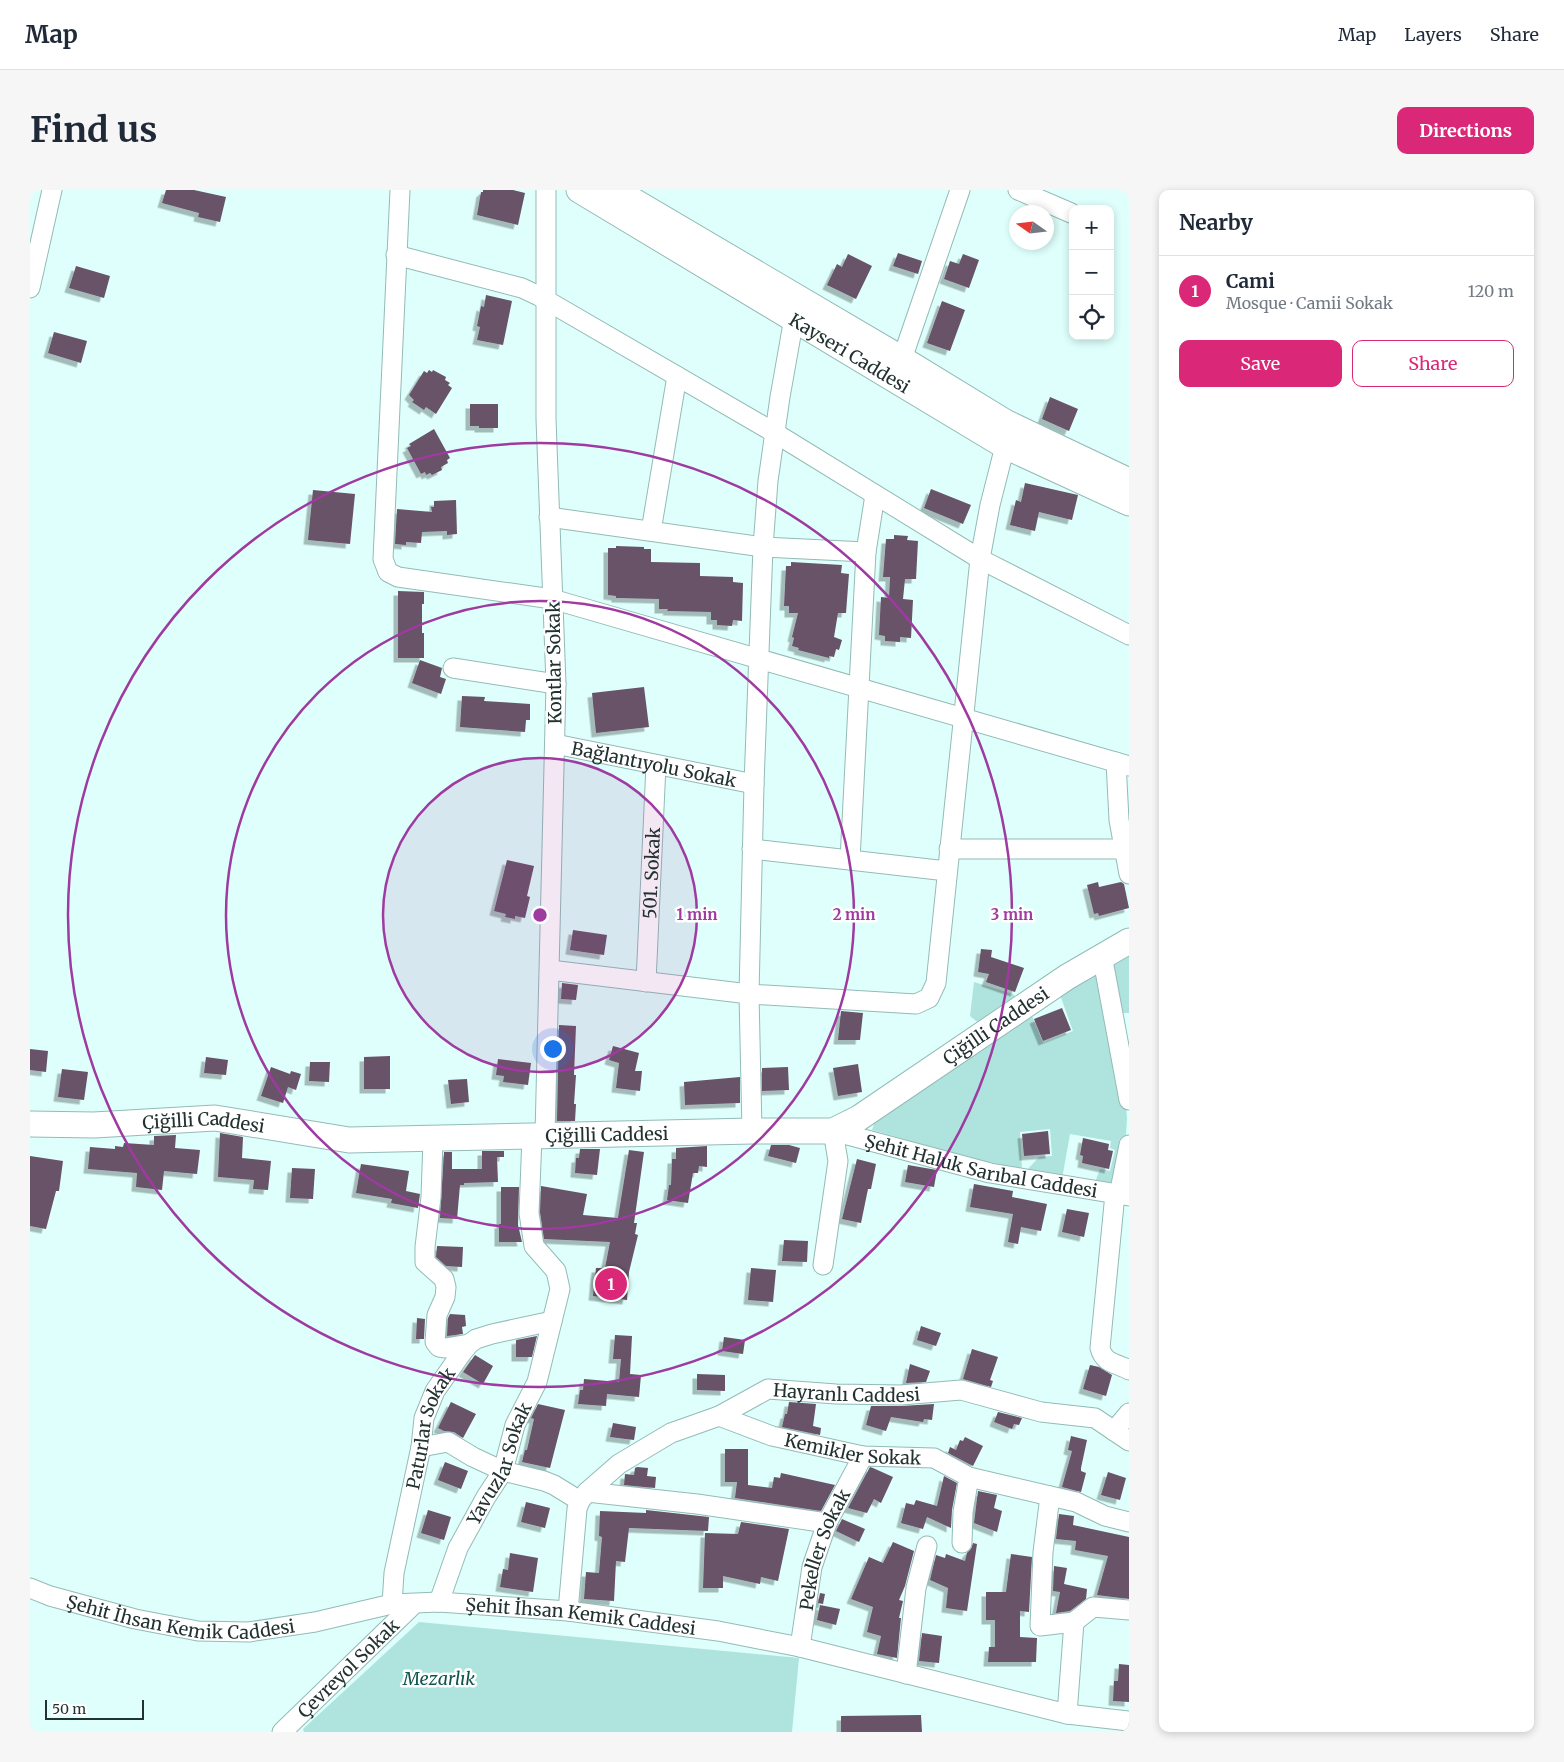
<!DOCTYPE html>
<html lang="en">
<head>
<meta charset="utf-8">
<style>
	:root { --surface:#fff; --page:#f6f6f7; --text:#1f2937; --muted:#747a83; --line:#e0e1e3; --accent:#db2777 }
	body { margin:0; font-family:Merriweather,serif; background:var(--page); color:var(--text) }
	.controls { position:absolute; right:15px; top:15px; display:grid; overflow:hidden; border-radius:10px; box-shadow:0 2px 8px #0003 }
	.controls button { width:45px; height:45px; display:grid; place-items:center; padding:0; border:0; border-bottom:1px solid var(--line); background:var(--surface); color:var(--text); font:25px sans-serif }
	.compass { position:absolute; left:979px; top:15px; width:45px; height:45px; border-radius:50%; background:var(--surface); box-shadow:0 2px 8px #0003; rotate:284deg }
	.scale { position:absolute; left:15px; bottom:12px; width:99px; box-sizing:border-box; padding-left:5px; border:2px solid #223230; border-top:0; font-size:14px; line-height:18px; white-space:nowrap; color:#223230; -webkit-text-stroke:4px #fff; paint-order:stroke }
	.you { position:absolute; left:522px; top:858px; width:18px; height:18px; margin:-12px; border:4px solid #fff; border-radius:50%; background:#1a73e8; box-shadow:0 0 0 8px #1a73e833 }
	.badge { display:grid; place-items:center; width:32px; height:32px; border-radius:50%; background:var(--accent); color:#fff; font-size:16px; font-weight:700 }
	.pin { position:absolute; translate:-50% -50%; border:2px solid #fff; box-shadow:0 1px 5px #0006 }
	.list { margin:0; padding:0; list-style:none }
	h2 { display:flex; justify-content:space-between; align-items:center; height:65px; margin:0; padding:0 20px; font-size:21px }
	h2 small { font-size:16px; font-weight:400; color:var(--muted) }
	.list li { display:grid; grid-template-columns:32px 1fr auto; gap:15px; align-items:center; box-sizing:border-box; height:70px; padding:0 20px; border-top:1px solid var(--line) }
	.list b { display:block; font-size:19px; white-space:nowrap }
	.list p { margin:0; font-size:16px; white-space:nowrap; color:var(--muted) }
	.list em { font-size:16px; font-style:normal; color:var(--muted) }
	.actions { display:flex; gap:10px; padding:15px 20px }
	.actions a { flex:1; padding:11px 0; border:1px solid var(--accent); border-radius:10px; text-align:center; font-size:18px; color:var(--accent) }
	.actions .main { background:var(--accent); color:#fff }
	.icon { flex:none; width:28px; height:28px; fill:none; stroke:currentColor; stroke-width:2; stroke-linecap:round; stroke-linejoin:round }
	.map { position:relative; flex:none; width:1099px; height:1542px; overflow:hidden; border-radius:10px }
	header { display:flex; align-items:center; gap:30px; box-sizing:border-box; height:70px; padding:0 25px; background:var(--surface); border-bottom:1px solid var(--line) }
	header strong { font-size:24px }
	nav { display:flex; gap:28px; margin-inline-start:auto; font-size:18px }
	.intro { display:flex; align-items:center; justify-content:space-between; box-sizing:border-box; height:120px; padding:0 30px }
	h1 { margin:0; font-size:35px }
	.button { padding:12px 22px; border-radius:10px; background:var(--accent); color:#fff; font-size:18px; font-weight:700 }
	main { display:flex; gap:30px; padding:0 30px }
	aside { flex:1; background:var(--surface); border-radius:10px; box-shadow:0 2px 8px #0003 }
	.map>svg:first-child { display:block }
	.green { fill:#afe4de }
	.building { fill:#675267; filter:url(#shadow) }
	.lines { fill:none; stroke-linecap:round; stroke-linejoin:round }
	.minor-casing { stroke:#93bbb7; stroke-width:21 }
	.major-casing { stroke:#93bbb7; stroke-width:27 }
	.minor { stroke:#fff; stroke-width:19 }
	.major { stroke:#fff; stroke-width:25 }
	.ring { fill:none; stroke:#9e3aa0; stroke-width:2.5 }
	.labels { text-anchor:middle; dominant-baseline:central; stroke-width:5; stroke-linejoin:round; paint-order:stroke }
	.street-label { font-size:18px; fill:#223230; stroke:#fff }
	.park-label { font-size:18px; font-style:italic; fill:#0f544f; stroke:#fff }
	.centre { fill:#9e3aa0; stroke:#fff; stroke-width:2.5 }
	.ring-label { font-size:15px; text-anchor:middle; font-weight:bold; fill:#9e3aa0; stroke:#fff; stroke-width:5; stroke-linejoin:round; paint-order:stroke }
</style>
</head>
<body>
<header>
<strong>Map</strong>
<nav><a>Map</a><a>Layers</a><a>Share</a></nav>
</header>
<div class="intro"><h1>Find us</h1><a class="button">Directions</a></div>
<main>
<div class="map">
<svg width="1099" height="1542" viewBox="0 0 1099 1542">
	<defs>
		<filter id="shadow"><feDropShadow dx="-4.5" dy="4.5" stdDeviation="0" flood-color="#0004"/></filter>
	</defs>
	<rect width="100%" height="100%" fill="#defffb"/>
	<path class="green" d="M1099,760v63h-10l-8,-55z
		M1069,782l25,115 3,31 -2,30 -7,35 -24,2 6,-16 10,2 5,-21 -5,-2 1,-7 -41,-7 -8,45 -36,-8 13,-14 13,-1 -2,-27 -30,3 2,38 -70,-17 -80,-23 3,-9 155,-110 13,32 30,-12 -14,-39z
		M944,792l39,12 3,3 -35,28 -11,-9z
		M389,1432l380,36 -7,74h-488l-1,-3z"/>
	<path class="building" d="M136,0h28l32,7 -6,25 -22,-5 1,-4 -37,-10z
		M453,0h30l12,3 -7,32 -41,-10 4,-23h2z
		M868,63l24,8 -4,13 -25,-8z
		M818,64l24,12 -16,33 -29,-14 10,-21 5,3z
		M933,64l16,6 -10,28 -25,-9 6,-18 9,3z
		M46,76l34,10 -6,22 -35,-10z
		M456,105l26,6 -9,44 -26,-5 3,-13 -3,-1 4,-20 3,1z
		M912,111l23,9 -15,41 -23,-8z
		M24,142l33,9 -6,22 -33,-10z
		M399,180l3,2 1,-2 13,7 -1,3 5,3 -2,2 4,3 -16,26 -10,-7 -2,3 -12,-8 2,-2 -5,-5 15,-24 3,2z
		M1020,207l28,12 -9,22 -27,-12z
		M440,214h28v24h-19v-2h-9z
		M404,239l16,29 -3,2 1,3 -7,4 1,3 -10,5 -2,-2 -4,2 -1,-3 -4,2 -14,-26 4,-2 -2,-2z
		M995,293l53,12 -6,25 -33,-8 -4,19 -25,-6 6,-25 5,2z
		M901,299l40,16 -8,19 -39,-16z
		M283,300l42,4 -5,50 -42,-4z
		M426,310l1,34 -10,1v-4l-25,1 -1,11 -15,-1v3l-11,-1 2,-35 35,3 -1,-5h3v-6z
		M864,345l14,1 -1,4 11,1 -2,38h-11l-2,20 10,1 -2,38 -11,-1v5l-15,-1v-5l-6,-1 2,-38 8,1 1,-21h-7l3,-38h8z
		M586,356l28,1v2h7v13l49,1v13l33,1v5l10,1 -1,38 -9,-1 -1,6 -15,-1v-5h-6v-8l-44,-1 1,-2h-9v-10l-43,-1v-2l-8,-1v-47h8z
		M761,372l51,3 -1,8 8,1 -3,39h-8l-4,24 8,3 -3,10 -3,-1 -2,8 -5,-1v2l-31,-8 1,-2 -7,-2 2,-8 -2,-1 6,-24h-9v-7h-5l2,-40h5z
		M368,401l26,1v12h-2v29h2v25h-26z
		M390,470l22,8 -2,9 6,2 -5,15 -29,-11z
		M614,497l5,40 -53,6 -4,-40z
		M432,506l23,1 -1,4 46,3v16h-4l-1,12 -65,-5z
		M477,670l27,6 -7,30 3,1 -5,21 -10,-2v3l-10,-2 1,-3 -12,-3z
		M1068,692l1,5 22,-5 3,2 5,24 -30,8 -1,-3 -4,1 -7,-29z
		M543,740l34,5 -3,20 -34,-5z
		M951,759l11,1 -1,7 33,11 -9,24 -29,-10 3,-8 -11,-2z
		M532,793l16,2 -2,15 -15,-1z
		M1032,818l9,22 -28,11 -9,-22z
		M811,821l22,2 -3,27h-22z
		M529,835l17,1 -2,49h2l-2,29h2l-1,17h-18z
		M583,856l26,7 -4,18h7l-2,20 -24,-3 3,-25 -10,-3z
		M0,859l18,2 -2,21 -16,-2z
		M360,866v33h-26v-32z
		M176,867l22,3 -2,15 -22,-2z
		M468,869l33,4 -3,22 -25,-3 1,-6 -8,-1z
		M280,872h20l-1,20 -20,-1z
		M828,874l4,28 -24,4 -5,-28z
		M241,877l19,7 1,-3 10,3 -5,16 -8,-3 -5,16 -22,-7z
		M758,877l1,23 -27,1v-23z
		M32,879l26,3 -4,28 -26,-3z
		M710,887v26l-55,2 -1,-23z
		M437,889l2,23 -18,2 -3,-24z
		M1018,941l2,23 -26,2 -2,-22z
		M190,943l23,4 -1,21 29,3 -3,29 -15,-1 1,-9 -36,-3z
		M146,945l-1,13 25,2 -3,24 -33,-3 -2,19 -26,-3 1,-14 -49,-4 2,-22 25,2v-3l8,1 1,-4 30,2v-9z
		M1053,948l26,6 -1,6 5,1 -4,18 -27,-6 1,-7 -3,-1z
		M741,955h18l11,3 -4,15 -28,-7z
		M677,956v21l-8,-1 -1,7h-5l-5,30 -21,-3 2,-15h2l1,-26h4v-11z
		M550,959h20l-3,26 -22,-2 1,-15h3z
		M599,960l15,2 -10,71h3l-2,11 3,1 -9,37 -2,28 -34,-4 3,-28h9l5,-26 -66,-3 -4,-27 1,-26 46,8 -4,21 35,3z
		M452,961h22v6h-7l1,25 -34,1v2h-4l-3,34 -17,-1 4,-66h8v17h30z
		M0,966l33,5 -4,30h-3l-10,38 -16,-3z
		M827,969l19,5 -5,25h-3l-7,34 -19,-4z
		M331,974l48,7 -3,20 14,3 -2,14 -27,-5 1,-4 -36,-6z
		M878,975l29,5 -3,17 -29,-5z
		M262,978l23,1 -2,30 -23,-1z
		M944,994l39,7 -1,6 35,7 -6,27 -20,-4 -3,17 -10,-2 5,-28 -43,-7z
		M471,997h18l-1,38 4,17h-23v-18h2z
		M1037,1019l22,4 -5,24 -22,-5z
		M754,1050l24,1 -1,21 -25,-1z
		M407,1056l26,1 -1,20 -16,-1 -10,-9z
		M721,1078l25,2 -3,32 -25,-2z
		M420,1124l15,1 1,11 -4,1 1,7 -16,2 1,-18z
		M387,1128l8,1 -1,20h-8z
		M891,1136l20,7 -5,13 -19,-6z
		M585,1145l17,1 -2,38 11,1 -2,22 -32,-3 -1,12 -28,-2 2,-14h3l1,-11 35,3 2,-23h-8z
		M507,1146l-5,21h-16v-17z
		M694,1147l21,3 -2,14 -21,-3z
		M942,1159l26,8 -8,23 3,1 -2,6 -28,-8z
		M445,1165l18,11 -10,18 -20,-12z
		M880,1174l20,7 -4,11 -20,1z
		M1060,1175l9,2 13,8 -6,21 -23,-7z
		M667,1184l28,1v16l-28,-1z
		M421,1212l25,12 -13,24 -9,-6 -10,-1 -6,-3z
		M759,1212l27,2 -3,22 8,2 -1,7 -38,-8 3,-13h2z
		M508,1214l27,6 -15,58 -28,-6 3,-12h2l7,-31 -3,-1z
		M904,1214l-2,16 -8,-1 -1,3 -32,-5 -5,14 -20,-6 5,-19h30z
		M968,1222l24,6 -3,7 -5,-1 -2,5 -18,-7z
		M583,1233l23,4 -2,13 -24,-3z
		M1041,1246l16,4 -6,28v3l5,2 -5,19 -19,-5 10,-36 -4,-1z
		M935,1247l18,9 -10,20 -25,-13 2,-6 6,3 4,-10 3,1z
		M695,1259h23v36l24,3 2,-11 6,1 1,-5 54,12 -14,26 -86,-13 2,-16h-12z
		M415,1272l23,9 -7,18 -23,-9z
		M607,1277l11,1 -1,8 9,1 -1,11 -31,-3 1,-11 9,1 1,-7z
		M840,1277l3,1 20,9 -12,26 -7,-4 -7,14 -19,-5z
		M1078,1282l18,6 -6,22 -19,-5z
		M914,1286l13,7 -5,27 -1,18 -24,-11 -4,12 -22,-6 5,-20 8,2 2,-5 21,6z
		M948,1301l19,4 -3,13 8,3 -5,21 -23,-9z
		M496,1312l24,6 -5,20 -24,-6z
		M398,1320l23,7 -7,23 -23,-7z
		M616,1320l63,7 -1,14 -79,-3 -4,34 -9,-1 -2,40 -30,-2 2,-27 13,1 3,-36 -3,-1 1,-25 46,2z
		M1029,1324l15,2 -1,9 56,12v62l-32,-4 11,-39 -33,-6 1,-9 -20,-2z
		M812,1329l23,10 -6,13 -23,-11z
		M711,1332l48,7 -11,52 -17,-4 -1,7 -37,-8v12h-20l2,-55 33,1z
		M863,1352l21,9 -9,35 -6,14 4,1 -4,17h2l-4,40 -20,-4 4,-18 -14,-4 6,-25 -22,-8 18,-42 14,6z
		M943,1353l4,1 -10,67 -21,-3 2,-20 -18,-8 6,-25 9,3 1,-4 19,7 2,-8 4,-4z
		M480,1363l28,5 -5,34 -33,-5 3,-18 5,1z
		M981,1364l21,3 -3,55 -9,-1v26l17,1 -1,24h-48l1,-15h6v-27h-9v-28h20z
		M1024,1376l13,2 -3,16 23,5 -1,10 -16,12 -14,2 4,-21 -7,-1z
		M790,1403l5,1 -2,10 -5,-1z
		M790,1415l20,4 -4,16 -19,-5z
		M892,1443l20,3 -3,27 -20,-2z
		M1089,1474l10,1v37l-16,-1 1,-20h4z
		M891,1525l1,17h-81v-16z"/>
	<g class="lines">
		<defs>
			<g id="minor">
				<path d="M370,0l-17,369 5,13 10,5 154,22 577,167"/>
				<path d="M988,0l53,23"/>
				<path d="M366,65l126,33 17,8 236,137 205,126 149,76"/>
				<path d="M0,98l22,-98"/>
				<path d="M872,169l58,-169"/>
				<path d="M519,327l214,30 103,5"/>
				<path d="M621,341l26,-155"/>
				<path d="M423,478l103,16"/>
				<path id="s1" d="M525,554l199,40"/>
				<path d="M1086,572l3,58 10,54"/>
				<path d="M722,659l195,22"/>
				<path d="M919,659h175"/>
				<path d="M820,670l16,-308 9,-57"/>
				<path d="M1072,765l27,145"/>
				<path d="M520,780l199,24 167,10 13,-6 7,-15 44,-424 10,-54 15,-59"/>
				<path id="s2" d="M616,792l10,-217"/>
				<path d="M722,941l-3,-137 5,-210 9,-237 5,-66 12,-84 14,-79"/>
				<path d="M515,945l11,-451 -10,-265v-229"/>
				<path d="M403,949l-2,58 -6,50v15l19,17 2,8 -1,10 -8,18 -2,27 4,5 7,1 23,-4"/>
				<path d="M1085,1004l-15,154c4,16 17,15 29,22"/>
				<path d="M1089,1005l10,-50"/>
				<path id="s3" d="M793,1075l15,-104 -5,-30 157,42 139,23"/>
				<path id="s4" d="M689,1226l53,20 91,20 71,2 35,19 107,25 29,14 24,6"/>
				<path d="M1084,1241l15,-18"/>
				<path d="M391,1257l27,-5 25,15 30,14 41,10 10,4 26,16"/>
				<path d="M557,1302l110,12 130,19"/>
				<path d="M1020,1306l-7,56 -3,74 34,-4"/>
				<path d="M932,1353l1,-31 6,-35"/>
				<path id="s5" d="M0,1398l20,8 85,23 63,12 51,1 66,-10 77,-18 47,-2 129,9 150,20 82,16 267,67 62,7"/>
				<path id="s6" d="M409,1412l19,-54 28,-51 17,-26 12,-46 22,-43 23,-93 -4,-18 -22,-25 -5,-33 3,-77"/>
				<path id="s7" d="M362,1414l2,-31 27,-126 3,-29 11,-27 26,-37 8,-10 7,-5 16,-5 60,-13"/>
				<path id="s8" d="M538,1421l9,-102 3,-8 7,-9 32,-28 52,-31 48,-17 49,-27 68,5 65,1 60,-5 80,22 54,6 34,23"/>
				<path id="s9" d="M770,1457l12,-80 15,-44 36,-67"/>
				<path d="M876,1484l10,-86 11,-42"/>
				<path d="M1037,1524l7,-92 19,-15 36,3"/>
				<path id="s10" d="M252,1542l132,-128"/>
			</g>
			<g id="major">
				<path id="s11" d="M549,0l426,256 124,57"/>
				<path d="M585,0l287,169 103,63 124,59"/>
				<path id="s12" d="M0,934l64,1 121,-7 134,22 403,-9h81l26,-13 208,-141 62,-36"/>
			</g>
		</defs>
		<use href="#minor" class="minor-casing"/>
		<use href="#major" class="major-casing"/>
		<use href="#minor" class="minor"/>
		<use href="#major" class="major"/>
	</g>
	<circle cx="510" cy="725" r="157" fill="#9e3aa0" fill-opacity=".12"/>
	<g class="ring">
		<circle cx="510" cy="725" r="157"/>
		<circle cx="510" cy="725" r="314"/>
		<circle cx="510" cy="725" r="472"/>
	</g>
	<g class="labels">
		<g class="street-label">
			<text stroke="none"><textPath href="#s11" startOffset="316">Kayseri Caddesi</textPath></text>
			<text transform="translate(524 473) rotate(-91)">Kontlar Sokak</text>
			<text stroke="none"><textPath href="#s1" startOffset="101">Bağlantıyolu Sokak</textPath></text>
			<text stroke="none"><textPath href="#s2" startOffset="109">501. Sokak</textPath></text>
			<text stroke="none"><textPath href="#s12" startOffset="999">Çiğilli Caddesi</textPath></text>
			<text stroke="none"><textPath href="#s12" startOffset="174">Çiğilli Caddesi</textPath></text>
			<text stroke="none"><textPath href="#s12" startOffset="579">Çiğilli Caddesi</textPath></text>
			<text stroke="none"><textPath href="#s3" startOffset="288">Şehit Haluk Sarıbal Caddesi</textPath></text>
			<text stroke="none"><textPath href="#s8" startOffset="411">Hayranlı Caddesi</textPath></text>
			<text stroke="none"><textPath href="#s7" startOffset="181">Paturlar Sokak</textPath></text>
			<text stroke="none"><textPath href="#s4" startOffset="139">Kemikler Sokak</textPath></text>
			<text stroke="none"><textPath href="#s6" startOffset="152">Yavuzlar Sokak</textPath></text>
			<text stroke="none"><textPath href="#s9" startOffset="101">Pekeller Sokak</textPath></text>
			<text stroke="none"><textPath href="#s5" startOffset="155">Şehit İhsan Kemik Caddesi</textPath></text>
			<text stroke="none"><textPath href="#s5" startOffset="560">Şehit İhsan Kemik Caddesi</textPath></text>
			<text stroke="none"><textPath href="#s10" startOffset="92">Çevreyol Sokak</textPath></text>
		</g>
		<g class="park-label">
			<text x="409" y="1488">Mezarlık</text>
		</g>
	</g>
	<circle cx="510" cy="725" r="8" class="centre"/>
	<g class="ring-label">
		<text x="667" y="730">1 min</text>
		<text x="824" y="730">2 min</text>
		<text x="982" y="730">3 min</text>
	</g>
</svg>
<div class="controls">
<button>+</button>
<button>−</button>
<button><svg class="icon" aria-label="locate" viewBox="0 0 24 24"><circle cx="12" cy="12" r="6"/><path d="M12 2v4M12 18v4M2 12h4M18 12h4"/></svg></button>
</div>
<svg class="compass" viewBox="-18 -18 36 36"><path d="M0-13l5 13h-10z" fill="#e53935"/><path d="M0 13l5-13h-10z" fill="#747a83"/></svg>
<div class="scale">50 m</div>
<div class="you"></div>
<div class="pin badge" style="left:581px;top:1094px">1</div>
</div>
<aside>
<h2>Nearby<small></small></h2>
<ul class="list">
<li><span class="badge">1</span><div><b>Cami</b><p>Mosque · Camii Sokak</p></div><em>120 m</em></li>
</ul>
<div class="actions"><a class="main">Save</a><a>Share</a></div>
</aside>
</main>
</body>
</html>
